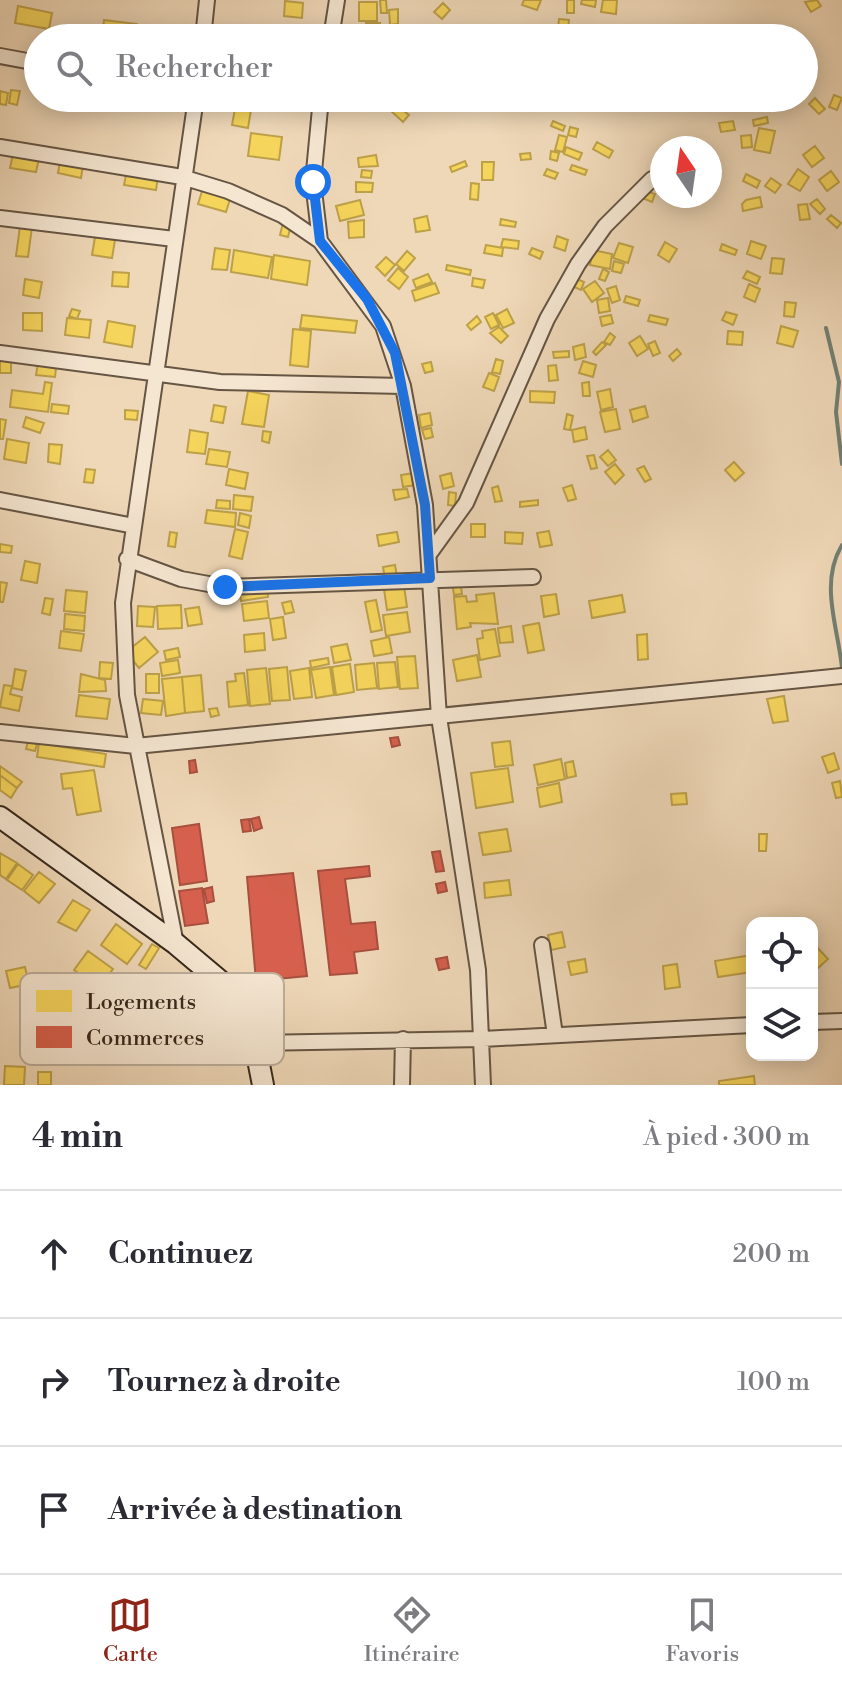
<!DOCTYPE html>
<html lang="fr">
<head>
<meta charset="utf-8">
<style>
	:root { --surface:#fff; --page:#f7f7f7; --text:#2b2b33; --muted:#7c7c81; --line:#e1e1e2; --accent:#8f2418 }
	body { margin:0; font-family:"Libre Bodoni",serif; background:var(--page); color:var(--text) }
	.controls { position:absolute; right:24px; bottom:24px; display:grid; overflow:hidden; border-radius:16px; box-shadow:0 4px 20px #0003 }
	.controls button { width:72px; height:72px; display:grid; place-items:center; padding:0; border:0; border-bottom:2px solid var(--line); background:var(--surface); color:var(--text); font:40px sans-serif }
	.compass { position:absolute; left:650px; top:136px; width:72px; height:72px; border-radius:50%; background:var(--surface); box-shadow:0 4px 20px #0003; rotate:347deg }
	.stop { position:absolute; width:24px; height:24px; margin:-18px; border:6px solid #1a73e8; border-radius:50%; background:#fff }
	.stop.end { background:#1a73e8; border-color:#fff; box-shadow:0 2px 8px #0008 }
	.list { margin:0; padding:0; list-style:none }
	h2 { display:flex; justify-content:space-between; align-items:center; height:104px; margin:0; padding:0 32px; font-size:34px }
	h2 small { font-size:26px; font-weight:400; color:var(--muted) }
	.list li { display:grid; grid-template-columns:52px 1fr auto; gap:24px; align-items:center; box-sizing:border-box; height:128px; padding:0 32px; border-top:2px solid var(--line) }
	.list b { display:block; font-size:30px; white-space:nowrap }
	.list em { font-size:26px; font-style:normal; color:var(--muted) }
	.icon { flex:none; width:44px; height:44px; fill:none; stroke:currentColor; stroke-width:2; stroke-linecap:round; stroke-linejoin:round }
	.map { position:relative; flex:none; width:842px; height:1085px; overflow:hidden }
	.search { position:absolute; background:var(--surface); box-shadow:0 4px 20px #0003; left:24px; right:24px; top:24px; height:88px; display:flex; align-items:center; gap:20px; box-sizing:border-box; padding:0 28px; border-radius:44px; color:var(--muted); font-size:30px }
	.sheet { height:488px; background:var(--surface) }
	nav { display:flex; justify-content:space-around; align-items:center; box-sizing:border-box; height:112px; border-top:2px solid var(--line); background:var(--surface); font-size:22px; color:var(--muted) }
	nav a { display:grid; justify-items:center; gap:4px }
	nav .on { color:var(--accent) }
	.map>svg:first-child { display:block }
	.homes { fill:#f6d55c; stroke:#bda149; stroke-width:2 }
	.shops { fill:#d6604d; stroke:#a7503f; stroke-width:2 }
	.lines { fill:none; stroke-linecap:round; stroke-linejoin:round }
	.stream { stroke:#738074; stroke-width:4 }
	.street-casing { stroke:#654; stroke-width:18 }
	.secondary-casing { stroke:#38291d; stroke-width:24 }
	.street { stroke:#f5e6d1; stroke-width:14 }
	.secondary { stroke:#f5e6d1; stroke-width:20 }
	.route { stroke:#1a73e8; stroke-width:10 }
	.key { fill:#f5e6d1; stroke:#bcad9b; stroke-width:2 }
	.key-label { font-size:22px; fill:#38291d }
</style>
</head>
<body>
<div class="map">
<svg width="842" height="1085" viewBox="0 0 842 1085">
	<rect width="100%" height="100%" fill="#efd8b8"/>
	<filter id="stains"><feTurbulence type="fractalNoise" baseFrequency=".0025" numOctaves="4"/><feColorMatrix values="0 0 0 0 .2 0 0 0 0 .09 0 0 0 0 .02 0 0 0 .5 -.17"/></filter>
	<radialGradient id="worn" r=".72"><stop offset=".6" stop-color="#630" stop-opacity="0"/><stop offset="1" stop-color="#630" stop-opacity=".3"/></radialGradient>
	<path class="homes" d="M380,0h6l1,13h-6z
		M524,0h17l-4,10 -15,-5z
		M567,0h7v13h-7z
		M582,0h14l-1,7 -14,-3z
		M603,0h14l-1,14 -15,-2z
		M817,0l4,6 -10,6 -6,-10z
		M285,1l18,2 -1,15 -18,-2z
		M359,2h18v19h-18z
		M443,3l7,7 -8,9 -8,-7z
		M18,6l34,7 -3,16 -34,-6z
		M398,9v15l-8,1 -1,-15z
		M559,19l10,1 -2,18h-10z
		M104,20l33,4 -2,14h-33z
		M366,23h14v12l-14,-1z
		M146,25l34,6 -1,7h-35z
		M416,26l13,2 -1,10 -14,-3z
		M691,26h5v12h-5z
		M580,28l14,5 -1,5h-16z
		M11,90l9,1 -3,14 -8,-2z
		M0,91l8,2 -2,12 -6,-1z
		M834,95l8,3 -5,12 -8,-3z
		M50,98h33l-2,12 -32,-4z
		M253,98l-5,30 -16,-3 4,-22 -30,-4z
		M595,98h15l-1,13 -15,-1z
		M815,98l10,11 -6,5 -10,-10z
		M395,104l14,11 -6,7 -13,-12z
		M767,117l1,6 -14,3 -1,-6z
		M553,121l12,5 -2,5 -12,-5z
		M733,121l2,9 -14,2 -2,-9z
		M570,127l8,2 -2,8 -8,-2z
		M759,128l16,3 -5,22 -16,-3z
		M251,133l31,4 -3,23 -31,-4z
		M559,135l8,2 -4,15 -8,-2z
		M751,135l1,12 -10,1 -1,-12z
		M597,142l16,9 -4,7 -16,-9z
		M815,146l9,12 -12,9 -9,-12z
		M566,147l16,6 -3,7 -15,-6z
		M14,150l26,4 -4,18 -26,-4z
		M551,151l8,2 -2,8 -7,-2z
		M530,153l1,6 -10,1 -1,-6z
		M61,155l23,4 -3,19 -23,-5z
		M376,155l2,11 -19,1 -1,-9z
		M465,161l2,5 -15,6 -2,-5z
		M482,162h12l-1,18h-11z
		M128,165l31,4 -3,21 -32,-5z
		M572,165l15,5 -2,5 -15,-5z
		M547,169l11,4 -3,6 -11,-4z
		M798,169l11,8 -9,14 -12,-7z
		M362,170l10,1 -1,7 -10,-1z
		M831,171l8,11 -12,9 -8,-11z
		M746,174l14,7 -3,7 -14,-7z
		M771,178l10,7 -6,8 -10,-7z
		M356,182l17,1 -1,9h-16z
		M471,183l8,1 -1,16 -8,-1z
		M203,188l28,8 -5,16 -28,-8z
		M638,188l17,6 -3,8 -17,-7z
		M760,197l2,10 -19,4 -1,-7 4,-4z
		M817,199l8,10 -5,5 -10,-10z
		M360,200l4,15 -24,6 -4,-15z
		M807,204l3,15 -10,1 -2,-15z
		M831,215l10,8 -4,5 -10,-9z
		M427,216l3,14 -14,2 -2,-13z
		M501,219l15,3 -1,5 -15,-2z
		M364,220v17l-15,1 -1,-16z
		M283,223l8,2 -3,12 -8,-2z
		M20,226l12,1 -4,30 -12,-1z
		M557,236l11,4 -3,11 -11,-4z
		M95,237l20,3 -3,18 -20,-3z
		M503,239l16,2 -1,8 -17,-2z
		M751,241l15,5 -5,13 -14,-5z
		M665,242l12,7 -8,13 -11,-7z
		M619,243l14,4 -5,16 -15,-5z
		M722,244l15,6 -2,5 -15,-5z
		M486,245l17,3 -1,8 -18,-3z
		M215,248l15,2 -3,20 -15,-1z
		M532,248l11,4 -3,7 -11,-5z
		M234,250l38,7 -4,21 -37,-6z
		M593,250l19,4 -2,15 -20,-4z
		M407,251l8,7 -11,13 -8,-7z
		M274,255l36,6 -3,24 -36,-6z
		M386,257l9,8 -10,11 -9,-9z
		M772,258l12,1 -2,15 -12,-1z
		M614,261l10,3 -3,9 -9,-2z
		M447,265l24,5 -1,5 -24,-5z
		M398,268l10,9 -9,12 -11,-9z
		M603,269l6,3 -4,9 -6,-2z
		M747,271l13,6 -3,7 -14,-6z
		M113,272l16,1 -1,14 -16,-1z
		M428,274l4,8 -16,6 -3,-8z
		M473,278l12,2 -2,8 -11,-2z
		M25,279l17,3 -3,16 -16,-3z
		M577,279l7,3 -3,8 -7,-3z
		M595,281l9,12 -12,9 -9,-13z
		M435,283l4,10 -24,8 -3,-10z
		M749,284l11,5 -5,13 -11,-5z
		M616,286l4,14 -8,3 -5,-14z
		M626,296l14,4 -2,6 -14,-4z
		M608,298l2,13 -11,2 -2,-13z
		M785,302l11,1 -2,14 -10,-1z
		M72,309l8,2 -3,8 -8,-3z
		M507,309l7,14 -11,5 -7,-13z
		M726,312l11,3 -4,10 -11,-5z
		M23,313h19v18l-19,-1z
		M493,313l6,12 -8,4 -6,-12z
		M302,315l55,6 -2,12 -55,-5z
		M611,315l2,8 -11,3 -2,-9z
		M650,315l18,4 -2,6 -18,-4z
		M477,316l4,6 -10,8 -4,-5z
		M67,318l24,2 -2,18 -24,-3z
		M108,321l27,5 -3,21 -28,-5z
		M781,326l17,5 -5,16 -16,-4z
		M499,327l9,9 -7,7 -11,-10z
		M293,329l18,2 -3,36 -18,-2z
		M728,331l15,1 -1,13 -15,-1z
		M610,333l5,4 -5,8 -6,-3z
		M640,336l8,13 -11,7 -8,-13z
		M655,341l5,12 -7,3 -5,-12z
		M602,342l4,3 -10,10 -3,-3z
		M584,344l2,13 -11,3 -2,-13z
		M677,349l4,5 -8,7 -4,-5z
		M569,351v6l-15,1 -1,-6z
		M0,353h11v20h-11z
		M39,357l18,2 -2,18 -19,-2z
		M496,359l7,2 -3,13 -8,-2z
		M583,361l13,4 -3,12 -14,-4z
		M431,362l2,9 -8,2 -3,-9z
		M556,365l2,15 -9,1 -1,-15z
		M489,373l10,4 -5,14 -11,-4z
		M45,382l7,1 -4,29 -38,-5 2,-17 31,4z
		M589,382l1,14h-7l-1,-13z
		M610,389l3,18 -12,3 -4,-18z
		M248,391l21,4 -5,32 -22,-3z
		M530,391l25,1 -1,11 -24,-1z
		M52,404l17,2 -1,8 -17,-2z
		M214,405l12,2 -3,16 -12,-2z
		M645,406l3,11 -15,5 -3,-12z
		M616,409l4,20 -15,3 -5,-20z
		M125,410l13,1 -1,9 -12,-1z
		M430,413l2,12 -11,3 -2,-13z
		M567,414l6,2 -3,14 -6,-1z
		M26,417l18,6 -4,10 -17,-6z
		M0,419l6,1 -3,19h-3z
		M585,427l2,12 -13,3 -2,-12z
		M431,428l2,9 -8,2 -3,-9z
		M190,430l18,3 -3,21 -18,-2z
		M263,431l8,1 -2,11 -7,-2z
		M7,439l22,4 -3,20 -22,-4z
		M49,444l13,1 -2,19 -12,-2z
		M209,449l21,3 -3,15 -21,-3z
		M608,450l8,10 -8,6 -8,-9z
		M594,455l3,13 -6,1 -4,-13z
		M734,462l10,11 -9,8 -10,-11z
		M615,464l9,11 -9,9 -10,-12z
		M644,466l7,13 -6,3 -8,-13z
		M86,469l9,1 -2,13 -9,-1z
		M229,469l19,4 -3,16 -19,-4z
		M414,473l2,12 -13,2 -2,-12z
		M451,473l3,13 -11,3 -3,-13z
		M572,485l4,14 -8,2 -5,-13z
		M498,486l4,15 -7,1 -3,-14z
		M407,489l2,8 -14,3 -2,-10z
		M449,492l7,1 -1,13 -7,-1z
		M234,495l19,2 -2,14 -18,-2z
		M217,500l13,1v8l-14,-1z
		M538,500v5l-18,2v-5z
		M207,510l29,3 -1,14 -30,-4z
		M240,513l11,3 -2,12 -11,-3z
		M471,524h14v13h-14z
		M235,529l13,3 -6,27 -13,-3z
		M549,531l3,14 -12,2 -3,-14z
		M170,532l7,1 -2,14 -7,-1z
		M397,532l2,10 -20,4 -2,-11z
		M505,532l18,1 -1,11 -17,-1z
		M0,544l12,2 -1,7 -11,-1z
		M25,561l15,3 -3,19 -16,-3z
		M395,565l2,12 -12,2 -2,-12z
		M460,580l2,14 -8,1 -2,-13z
		M0,582l7,1 -4,19h-3z
		M404,586l3,21 -20,3 -3,-21z
		M239,589h28l1,8 -27,4z
		M66,590l21,2 -2,21 -21,-2z
		M494,593l4,31 -28,-1 1,4 -14,2 -3,-32 12,-1 1,6 10,-1 -1,-6z
		M556,594l3,20 -15,3 -3,-21z
		M622,595l3,17 -33,6 -3,-17z
		M45,598l8,1 -3,16 -8,-2z
		M376,600l6,30 -11,2 -6,-30z
		M267,601l2,17 -25,3 -2,-17z
		M291,601l3,11 -9,2 -3,-11z
		M181,605l1,23 -24,1 -1,-23z
		M138,606l17,1 -2,20 -16,-1z
		M199,607l3,17 -14,2 -3,-17z
		M407,612l3,20 -24,4 -3,-21z
		M65,614l20,2 -1,15 -20,-2z
		M283,617l3,21 -13,2 -3,-21z
		M539,623l5,27 -16,3 -5,-27z
		M511,626l2,16 -13,1 -2,-15z
		M495,629l5,27 -20,4 -3,-21 6,-1 -1,-7z
		M61,631l23,3 -3,17 -22,-3z
		M264,633l1,17 -20,2 -1,-17z
		M647,634l1,25 -10,1 -1,-25z
		M145,637l13,15 -19,16 -13,-16z
		M389,637l3,16 -18,3 -3,-15z
		M347,644l4,16 -17,3 -3,-16z
		M178,648l2,9 -14,3 -2,-9z
		M477,655l4,22 -24,4 -4,-21z
		M415,656l3,32 -18,1 -3,-32z
		M328,658l1,6 -18,4 -1,-7z
		M178,660l2,13 -18,3 -2,-13z
		M100,662l13,1 -2,16 -12,-1z
		M395,662l3,25 -19,2 -2,-26z
		M374,663l3,25 -20,2 -2,-25z
		M350,664l4,28 -18,3 -4,-28z
		M287,667l3,33 -18,1 -3,-32z
		M330,667l4,28 -18,3 -5,-28z
		M266,668l4,36 -20,2 -3,-36z
		M309,668l3,29 -18,2 -4,-28z
		M15,669l11,2 -4,19 -10,-2z
		M244,673l4,32 -19,2 -2,-25 9,-1 -1,-7z
		M81,674l24,6 1,11 -27,1z
		M146,674h13v19h-13z
		M201,675l3,36 -19,2 -3,-36z
		M182,677l3,36 -19,3 -4,-37z
		M4,685l8,1 -2,8 12,3 -3,14 -19,-4z
		M79,695l31,4 -3,20 -31,-3z
		M784,696l4,25 -15,2 -6,-24z
		M143,699l20,2 -2,14 -20,-2z
		M217,708l2,7 -8,2 -2,-8z
		M28,741l9,3 -2,7 -9,-2z
		M510,741l3,24 -18,2 -3,-24z
		M39,743l67,11 -2,13 -67,-10z
		M834,753l5,16 -11,4 -6,-16z
		M561,759l4,20 -27,6 -4,-20z
		M573,761l3,15 -9,2 -2,-15z
		M0,766l22,16 -5,6 -17,-13z
		M508,768l5,34 -37,6 -5,-35z
		M94,770l7,41 -24,4 -5,-27 -9,1 -2,-15z
		M0,775l17,13 -6,10 -11,-8z
		M840,781l2,16 -6,1 -4,-15z
		M559,783l3,19 -22,5 -3,-19z
		M686,793l1,11 -15,1 -1,-11z
		M507,829l4,22 -28,4 -4,-22z
		M759,834h8l-1,17h-7z
		M0,853l17,10 -11,16 -6,-4z
		M18,864l15,11 -11,15 -15,-10z
		M39,872l16,12 -16,19 -15,-12z
		M509,880l2,15 -26,3 -1,-15z
		M73,900l17,10 -14,21 -18,-9z
		M116,924l26,20 -15,20 -26,-19z
		M562,932l3,15 -14,3 -3,-15z
		M812,942l16,17 -11,10 -5,-6z
		M152,944l7,4 -13,21 -7,-4z
		M88,951l25,18 -14,19 -25,-18z
		M752,955v17l-34,5 -3,-16z
		M585,959l2,13 -16,3 -3,-13z
		M677,964l3,23 -15,2 -2,-23z
		M25,967l4,17 -19,4 -4,-17z
		M5,1066l20,1 -1,18h-20z
		M38,1072h13v13h-13z
		M754,1076l1,9h-36v-4z"/>
	<path class="shops" d="M398,737l2,8 -8,2 -2,-9z
		M195,760l2,12 -7,1 -1,-12z
		M259,817l3,11 -8,3 -3,-12z
		M249,819l2,12 -8,1 -2,-12z
		M199,824l8,57 -27,4 -8,-57z
		M440,851l4,20 -8,1 -4,-20z
		M369,866l1,10 -25,3 6,45 24,-2 3,27 -24,3 3,21 -27,2 -12,-104z
		M293,873l14,103 -51,5 -9,-104z
		M445,882l2,9 -9,2 -2,-9z
		M212,887l2,14 -7,2 -3,-14z
		M202,888l6,35 -23,3 -6,-35z
		M447,957l2,11 -10,2 -3,-11z"/>
	<g class="lines">
		<path class="stream" d="M826,328l13,54 -3,30 6,52
			M842,545c-23,38 -4,82 0,123"/>
		<defs>
			<path id="street" d="M203,38l4,-38
				M331,38l6,-38
				M0,56l38,7
				M0,147l182,30 46,14 54,24 38,26 63,85 20,60 22,119 14,212 39,253 5,115
				M0,218l174,21
				M320,241l-7,-59 8,-84
				M0,353l220,29 183,4
				M0,500l134,26
				M430,553l36,-50 81,-184 31,-55 27,-38 47,-47
				M127,559l54,20 44,8 308,-10
				M0,732l136,14 706,-70
				M176,944l-49,-249 -4,-92 73,-505
				M542,945l13,90
				M812,1022l30,-1
				M255,1043l228,-4 269,-14
				M402,1085l1,-46"/>
			<path id="secondary" d="M0,817l176,127 44,37 11,12 22,41 10,51"/>
		</defs>
		<use href="#street" class="street-casing"/>
		<use href="#secondary" class="secondary-casing"/>
		<use href="#street" class="street"/>
		<use href="#secondary" class="secondary"/>
	</g>
	<g class="lines">
		<path class="route" d="M225,587l205,-9 -5,-73 -30,-152 -28,-54 -47,-58 -7,-59"/>
	</g>
	<rect x="20" y="973" width="264" height="92" rx="12" class="key"/>
	<rect x="36" y="990" width="36" height="22" fill="#f6d55c"/>
	<rect x="36" y="1026" width="36" height="22" fill="#d6604d"/>
	<g class="key-label">
		<text x="86" y="1009">Logements</text>
		<text x="86" y="1045">Commerces</text>
	</g>
	<rect width="100%" height="100%" filter="url(#stains)"/>
	<rect width="100%" height="100%" fill="url(#worn)"/>
</svg>
<div class="controls">
<button><svg class="icon" aria-label="locate" viewBox="0 0 24 24"><circle cx="12" cy="12" r="6"/><path d="M12 2v4M12 18v4M2 12h4M18 12h4"/></svg></button>
<button><svg class="icon" aria-label="layers" viewBox="0 0 24 24"><path d="M12 4l9 5-9 5-9-5zM3 14l9 5 9-5"/></svg></button>
</div>
<svg class="compass" viewBox="-18 -18 36 36"><path d="M0-13l5 13h-10z" fill="#e53935"/><path d="M0 13l5-13h-10z" fill="#7c7c81"/></svg>
<div class="stop" style="left:313px;top:182px"></div>
<div class="stop end" style="left:225px;top:587px"></div>
<div class="search"><svg class="icon" aria-label="search" viewBox="0 0 24 24"><circle cx="10" cy="10" r="6"/><path d="M15 15l6 6"/></svg>Rechercher</div>
</div>
<section class="sheet">
<h2>4 min<small>À pied · 300 m</small></h2>
<ul class="list">
<li><svg class="icon" aria-label="ahead" viewBox="0 0 24 24"><path d="M12 20V5M6 11l6-6 6 6"/></svg><div><b>Continuez</b></div><em>200 m</em></li>
<li><svg class="icon" aria-label="right" viewBox="0 0 24 24"><path d="M7 20v-9h11M14 6l5 5-5 5"/></svg><div><b>Tournez à droite</b></div><em>100 m</em></li>
<li><svg class="icon" aria-label="arrive" viewBox="0 0 24 24"><path d="M6 21V4h12l-3 4 3 4H6"/></svg><div><b>Arrivée à destination</b></div></li>
</ul>
</section>
<nav>
<a class="on"><svg class="icon" aria-label="map" viewBox="0 0 24 24"><path d="M3 6l6-2 6 2 6-2v14l-6 2-6-2-6 2zM9 4v14M15 6v14"/></svg>Carte</a>
<a><svg class="icon" aria-label="directions" viewBox="0 0 24 24"><path d="M12 3l9 9-9 9-9-9zM9 14v-3h6M13 9l2 2-2 2"/></svg>Itinéraire</a>
<a><svg class="icon" aria-label="saved" viewBox="0 0 24 24"><path d="M7 4h10v16l-5-4-5 4z"/></svg>Favoris</a>
</nav>
</body>
</html>
